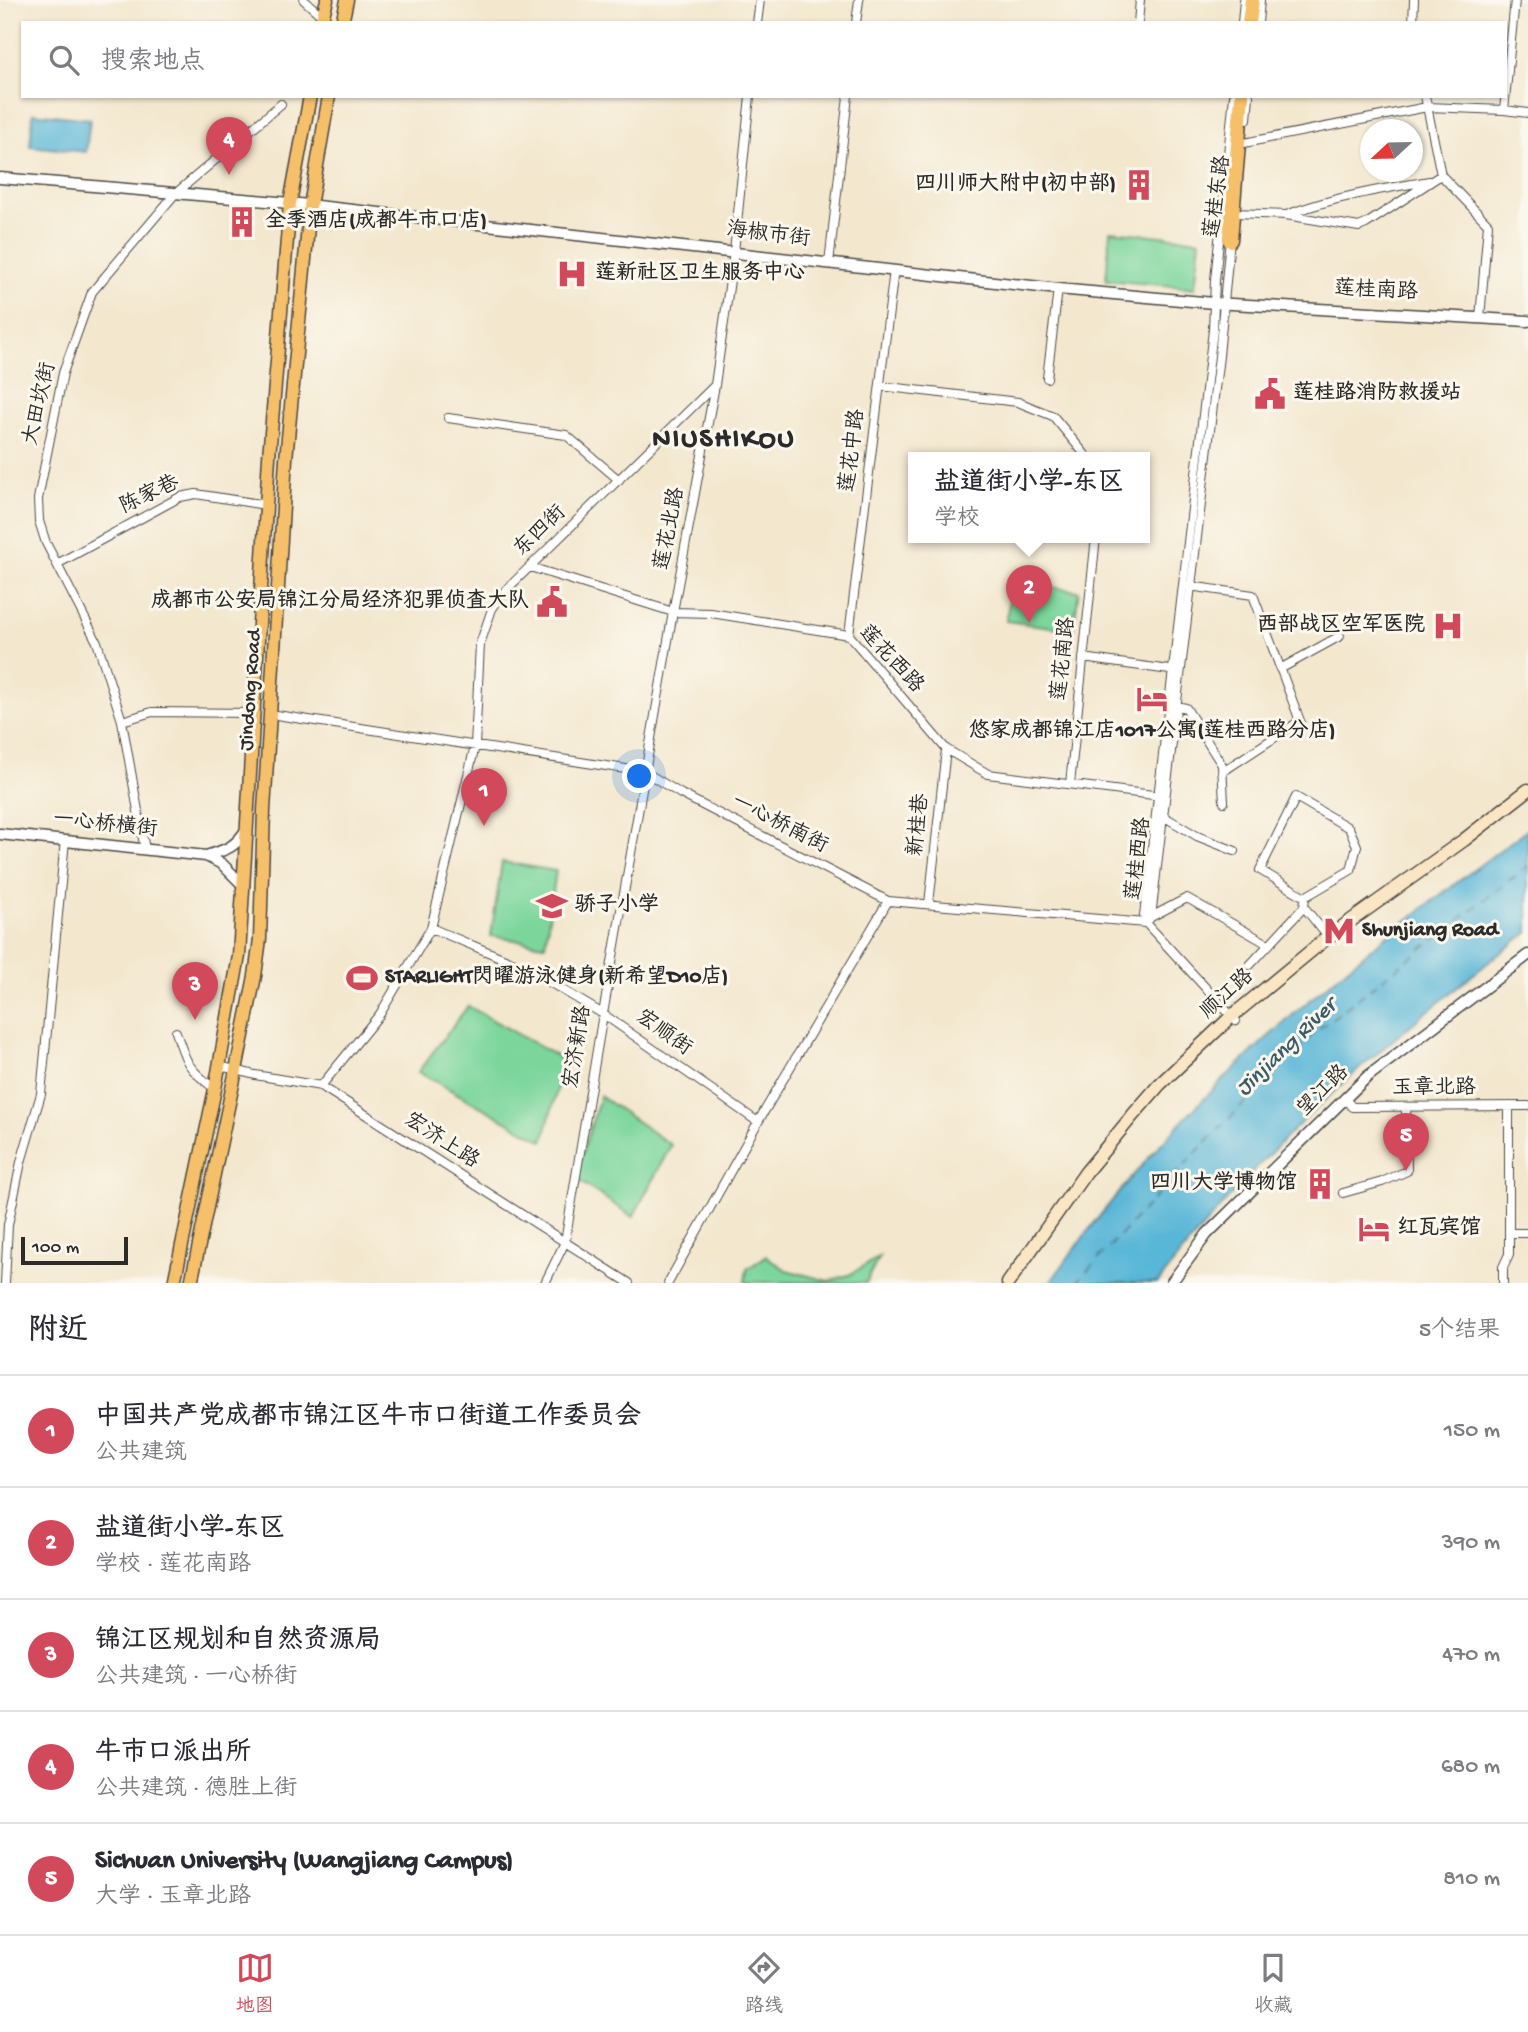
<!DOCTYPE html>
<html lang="zh">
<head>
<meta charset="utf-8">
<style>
	:root { --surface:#fff; --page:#f7f7f7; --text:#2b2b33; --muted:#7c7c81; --line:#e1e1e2; --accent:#d1495b }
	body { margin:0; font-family:"Gochi Hand","LXGW WenKai TC",sans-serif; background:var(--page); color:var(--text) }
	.compass { position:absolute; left:1360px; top:119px; width:63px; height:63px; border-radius:50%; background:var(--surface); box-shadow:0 2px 5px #0004; rotate:248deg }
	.scale { position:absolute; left:21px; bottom:18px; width:107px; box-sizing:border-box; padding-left:7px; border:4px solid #2b2b2b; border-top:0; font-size:19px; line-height:24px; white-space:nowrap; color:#2b2b2b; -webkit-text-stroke:5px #fbf7ec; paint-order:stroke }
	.you { position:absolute; left:640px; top:777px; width:24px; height:24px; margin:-18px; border:5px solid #fff; border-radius:50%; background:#1a73e8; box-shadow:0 0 0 10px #1a73e833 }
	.badge { display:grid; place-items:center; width:46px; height:46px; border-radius:50%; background:var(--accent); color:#fff; font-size:23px; font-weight:700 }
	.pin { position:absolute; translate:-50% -58px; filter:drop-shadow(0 2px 4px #0008) }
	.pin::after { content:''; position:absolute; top:37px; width:24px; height:21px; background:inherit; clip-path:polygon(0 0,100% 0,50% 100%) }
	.popup { position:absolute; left:908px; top:452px; width:242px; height:91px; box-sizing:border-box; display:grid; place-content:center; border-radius:0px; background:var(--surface); filter:drop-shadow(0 2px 5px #0005); font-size:23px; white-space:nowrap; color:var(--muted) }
	.popup b { font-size:26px; color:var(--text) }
	.popup::after { content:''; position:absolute; left:50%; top:100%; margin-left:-14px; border:14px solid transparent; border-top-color:var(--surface) }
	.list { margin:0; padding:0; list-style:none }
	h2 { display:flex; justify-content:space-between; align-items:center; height:91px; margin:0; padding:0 28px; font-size:30px }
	h2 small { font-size:23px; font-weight:400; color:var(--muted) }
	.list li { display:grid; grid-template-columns:46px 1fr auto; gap:21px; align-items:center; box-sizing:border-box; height:112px; padding:0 28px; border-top:2px solid var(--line) }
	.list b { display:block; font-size:26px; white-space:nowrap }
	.list p { margin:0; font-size:23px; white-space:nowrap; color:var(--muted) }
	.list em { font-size:23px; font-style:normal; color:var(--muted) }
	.icon { flex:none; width:38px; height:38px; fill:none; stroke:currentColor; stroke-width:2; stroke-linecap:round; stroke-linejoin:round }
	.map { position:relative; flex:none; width:1528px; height:1283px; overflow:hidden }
	.search { position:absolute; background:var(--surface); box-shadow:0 2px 5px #0004; left:21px; right:21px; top:21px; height:77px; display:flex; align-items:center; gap:18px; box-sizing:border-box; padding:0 24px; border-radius:0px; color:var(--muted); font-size:26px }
	.sheet { height:651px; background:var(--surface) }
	nav { display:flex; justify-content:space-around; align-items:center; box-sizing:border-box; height:98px; border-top:2px solid var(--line); background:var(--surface); font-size:19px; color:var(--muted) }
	nav a { display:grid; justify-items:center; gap:4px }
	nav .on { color:var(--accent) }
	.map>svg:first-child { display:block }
	.green { fill:#7cd69c; stroke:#548064; stroke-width:2 }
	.water { fill:#59b6d7; stroke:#427081; stroke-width:2 }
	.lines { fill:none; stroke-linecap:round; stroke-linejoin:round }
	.ferry { stroke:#3b5c67; stroke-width:2; stroke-dasharray:9 7; stroke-linecap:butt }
	.minor-casing { stroke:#494743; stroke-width:10 }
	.tertiary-casing { stroke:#494743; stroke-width:13 }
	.secondary-casing { stroke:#494743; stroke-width:15 }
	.primary-casing { stroke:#494743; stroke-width:15 }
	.trunk-casing { stroke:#494743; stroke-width:17 }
	.minor { stroke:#fff; stroke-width:8 }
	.tertiary { stroke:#fff; stroke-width:10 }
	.secondary { stroke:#fbe6c4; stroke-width:12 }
	.primary { stroke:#f6c06b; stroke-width:12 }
	.trunk { stroke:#f6c06b; stroke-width:14 }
	.labels { text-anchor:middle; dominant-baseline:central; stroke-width:6; stroke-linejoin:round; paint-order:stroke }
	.poi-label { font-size:21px; font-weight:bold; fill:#2b2b2b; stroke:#fbf7ec; text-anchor:start }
	.street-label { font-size:21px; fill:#2b2b2b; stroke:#fbf7ec }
	.water-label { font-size:23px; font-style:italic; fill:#3b5c67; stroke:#fbf7ec }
	.district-label { font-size:28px; font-weight:bold; letter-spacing:2px; fill:#2b2b2b; stroke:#fbf7ec }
</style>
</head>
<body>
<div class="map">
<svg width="1528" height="1283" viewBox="0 0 1528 1283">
	<rect width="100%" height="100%" fill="#fbf7ec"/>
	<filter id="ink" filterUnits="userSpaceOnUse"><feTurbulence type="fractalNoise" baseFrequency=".0143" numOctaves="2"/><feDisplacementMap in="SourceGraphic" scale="14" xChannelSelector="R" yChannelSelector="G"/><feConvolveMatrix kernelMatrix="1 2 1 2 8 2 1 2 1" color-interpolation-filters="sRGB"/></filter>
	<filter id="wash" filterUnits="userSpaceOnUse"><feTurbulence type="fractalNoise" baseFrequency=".00686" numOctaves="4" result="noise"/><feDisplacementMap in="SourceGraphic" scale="28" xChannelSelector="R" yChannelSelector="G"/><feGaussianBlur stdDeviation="1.57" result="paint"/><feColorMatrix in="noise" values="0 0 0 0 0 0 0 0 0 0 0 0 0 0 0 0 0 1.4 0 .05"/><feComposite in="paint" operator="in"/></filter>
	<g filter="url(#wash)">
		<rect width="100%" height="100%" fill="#f3e7ce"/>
		<path class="green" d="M1110,231l90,9 -5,48 -89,-8z
			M1012,582l67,9 -6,39 -67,-9z
			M502,862l54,9 -11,74 -54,-9z
			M468,1006l97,55 -22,80 -125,-69z
			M600,1096l71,49 -38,72 -58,-39z
			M766,1256l20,14 42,11 21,-6 30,-18 -13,26 -121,-1 2,-13z"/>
		<path class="water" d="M33,113l57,6 -4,33 -56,-6z
			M1528,829v104c-28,19 -54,41 -80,62 -109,86 -205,177 -290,288h-108c78,-113 176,-213 281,-301 63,-54 131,-103 197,-153z"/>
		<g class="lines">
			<path class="ferry" d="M1076,1283l130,-141 110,-111 212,-165"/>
		</g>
	</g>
	<g filter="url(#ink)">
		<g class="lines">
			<defs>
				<path id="minor" d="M304,0l18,16
					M757,23l3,-23
					M856,23l3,-23
					M1138,23l2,-23
					M1242,23l2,-23
					M1258,23l2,-23
					M1413,23l1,-23
					M1425,96l16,79 47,49 -8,94
					M1504,110l11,-110
					M1247,119l2,-23
					M1244,143l183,-36 77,3 24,3
					M1235,213l51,2 73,12 7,-3 75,-49
					M1289,214c45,-17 93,-25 140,-33
					M829,263l19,-167
					M1047,378l11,-89
					M880,386l138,16 35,14 34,41
					M448,418l118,17 53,45
					M57,564l123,-67 16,-3 70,11
					M530,567l143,45 38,1 138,22 97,114 42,25 173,22
					M1189,586l64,9 47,126 -78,51
					M849,635l45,-365
					M1083,658l94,13
					M1280,669l60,-33
					M1176,706l10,2 36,57 2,37
					M270,714l375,58 36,22 207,107 258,22 90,98
					M122,721l30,-9 101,1
					M1070,784l26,-247
					M1163,816l34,20 38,15
					M145,850l-23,-129 -25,-79 -51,-99 -7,-22 -1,-22 25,-126 29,-81 83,-98 106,-90
					M1305,897l46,-27 6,-24 -8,-18 -53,-31 -36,73 45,27 -1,10 24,30
					M929,904l17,-155
					M1151,917l36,-19 81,46
					M1146,923l5,-6 9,-76 59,-485 11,-117
					M1146,923l-2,-7 69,-586 2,-50 19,-184
					M431,928l93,39 79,47 155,108
					M1250,965l54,-58
					M176,1032c10,31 12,37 39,57
					M220,1066l35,9 66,11 308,197
					M321,1086l59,-72 51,-86 44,-182 5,-102 12,-35 10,-15 213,-209
					M1345,1099l7,8 176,-1
					M1343,1193l39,-11 25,-11 -1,-64
					M1509,1233h19
					M5,1283l3,-58 13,-63 20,-68 24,-254
					M545,1283l20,-41 38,-228 70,-402 42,-227 19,-133 16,-156
					M668,1283l90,-161 130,-221
					M1503,1283v-16l6,-13v-148"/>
				<path id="tertiary" d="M0,178l290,25 768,86 156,14 314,18
					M0,834l206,22 16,8 22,22
					M206,856c19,-6 29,-8 40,-26
					M1171,1283l36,-49 160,-157 161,-122"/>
				<path id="secondary" d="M1008,1283l78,-111 47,-57 26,-30 73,-69 96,-79 136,-97 64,-50"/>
				<path id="primary" d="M321,23l6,-23
					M342,23l5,-23
					M174,1283l41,-194 24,-133 30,-499 21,-254 20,-107
					M191,1283l45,-213 19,-94 5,-37 4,-129 22,-351 24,-253 19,-110"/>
				<path id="trunk" d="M1249,23l3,-23
					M1230,240l12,-144"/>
			</defs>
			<use href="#minor" class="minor-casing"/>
			<use href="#tertiary" class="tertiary-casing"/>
			<use href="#secondary" class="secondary-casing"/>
			<use href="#primary" class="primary-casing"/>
			<use href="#trunk" class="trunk-casing"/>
			<use href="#minor" class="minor"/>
			<use href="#tertiary" class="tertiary"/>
			<use href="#secondary" class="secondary"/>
			<use href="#primary" class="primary"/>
			<use href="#trunk" class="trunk"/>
		</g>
	</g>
	<defs>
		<symbol id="building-bare" viewBox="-9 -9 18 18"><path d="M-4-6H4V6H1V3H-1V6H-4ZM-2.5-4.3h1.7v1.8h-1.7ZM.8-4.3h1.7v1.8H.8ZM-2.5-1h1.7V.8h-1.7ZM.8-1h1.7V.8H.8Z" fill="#d1495b" stroke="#fbf7ec" stroke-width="2.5" paint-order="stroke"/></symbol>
		<symbol id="hospital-bare" viewBox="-9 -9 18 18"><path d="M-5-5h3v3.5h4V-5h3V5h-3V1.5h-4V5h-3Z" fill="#d1495b" stroke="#fbf7ec" stroke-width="2.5" paint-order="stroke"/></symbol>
		<symbol id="civic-bare" viewBox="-9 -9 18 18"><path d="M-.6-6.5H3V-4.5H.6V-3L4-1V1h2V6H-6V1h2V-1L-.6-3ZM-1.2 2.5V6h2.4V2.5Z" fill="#d1495b" stroke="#fbf7ec" stroke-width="2.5" paint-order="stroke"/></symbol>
		<symbol id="hotel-bare" viewBox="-9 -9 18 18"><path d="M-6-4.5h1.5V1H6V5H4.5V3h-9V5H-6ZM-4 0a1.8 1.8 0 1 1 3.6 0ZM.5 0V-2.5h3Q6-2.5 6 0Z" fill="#d1495b" stroke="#fbf7ec" stroke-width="2.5" paint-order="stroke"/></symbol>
		<symbol id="school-bare" viewBox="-9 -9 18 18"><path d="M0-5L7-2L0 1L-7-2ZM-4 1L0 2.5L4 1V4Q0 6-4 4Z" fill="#d1495b" stroke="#fbf7ec" stroke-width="2.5" paint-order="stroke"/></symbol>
		<symbol id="metro-bare" viewBox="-9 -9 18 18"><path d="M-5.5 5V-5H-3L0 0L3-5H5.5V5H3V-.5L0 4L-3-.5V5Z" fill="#d1495b" stroke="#fbf7ec" stroke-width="2.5" paint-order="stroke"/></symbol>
		<symbol id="stadium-bare" viewBox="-9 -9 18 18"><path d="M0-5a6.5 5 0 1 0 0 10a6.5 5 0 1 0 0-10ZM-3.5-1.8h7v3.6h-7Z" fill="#d1495b" stroke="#fbf7ec" stroke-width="2.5" paint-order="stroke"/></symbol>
	</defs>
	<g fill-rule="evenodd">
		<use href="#building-bare" x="1117" y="163" width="44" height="44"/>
		<use href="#building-bare" x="220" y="200" width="44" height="44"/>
		<use href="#hospital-bare" x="550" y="252" width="44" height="44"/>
		<use href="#civic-bare" x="1248" y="372" width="44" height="44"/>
		<use href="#civic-bare" x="530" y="580" width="44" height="44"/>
		<use href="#hospital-bare" x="1426" y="604" width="44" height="44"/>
		<use href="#hotel-bare" x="1130" y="677" width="44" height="44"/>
		<use href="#school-bare" x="530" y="884" width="44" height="44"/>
		<use href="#metro-bare" x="1317" y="909" width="44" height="44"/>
		<use href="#stadium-bare" x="340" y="956" width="44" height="44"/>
		<use href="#building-bare" x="1298" y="1162" width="44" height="44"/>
		<use href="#hotel-bare" x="1352" y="1207" width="44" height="44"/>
	</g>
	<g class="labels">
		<g class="poi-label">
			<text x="1116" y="185" text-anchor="end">四川师大附中(初中部)</text>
			<text x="265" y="222">全季酒店(成都牛市口店)</text>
			<text x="595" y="274">莲新社区卫生服务中心</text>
			<text x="1293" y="394">莲桂路消防救援站</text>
			<text x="529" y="602" text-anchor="end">成都市公安局锦江分局经济犯罪侦查大队</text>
			<text x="1425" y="626" text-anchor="end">西部战区空军医院</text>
			<text x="1152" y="732" text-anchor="middle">悠家成都锦江店1017公寓(莲桂西路分店)</text>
			<text x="575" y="906">骄子小学</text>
			<text x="1362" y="931">Shunjiang Road</text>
			<text x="385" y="978">STARLIGHT閃曜游泳健身(新希望D10店)</text>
			<text x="1297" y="1184" text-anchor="end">四川大学博物馆</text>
			<text x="1397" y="1229">红瓦宾馆</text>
		</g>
		<g class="street-label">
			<text transform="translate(1219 197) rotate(-82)">莲桂东路</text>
			<text transform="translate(768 236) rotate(7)">海椒市街</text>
			<text transform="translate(1376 292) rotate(3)">莲桂南路</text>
			<text transform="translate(41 404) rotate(-77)">大田坎街</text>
			<text transform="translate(854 451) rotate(-83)">莲花中路</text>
			<text transform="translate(150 496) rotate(-25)">陈家巷</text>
			<text transform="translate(671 529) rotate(-79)">莲花北路</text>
			<text transform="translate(541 532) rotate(-44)">东四街</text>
			<text transform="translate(1065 659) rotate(-84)">莲花南路</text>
			<text transform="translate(890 660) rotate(47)">莲花西路</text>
			<text transform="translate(252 690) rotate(-86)">Jindong Road</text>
			<text transform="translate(779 825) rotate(27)">一心桥南街</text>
			<text transform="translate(920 825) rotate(-84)">新桂巷</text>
			<text transform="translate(105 826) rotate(6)">一心桥横街</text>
			<text transform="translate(1140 859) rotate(-83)">莲桂西路</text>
			<text transform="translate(1228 995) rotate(-42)">顺江路</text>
			<text transform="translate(663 1034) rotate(35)">宏顺街</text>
			<text transform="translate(579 1047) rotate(-81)">宏济新路</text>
			<text x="1434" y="1089">玉章北路</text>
			<text transform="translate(1324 1092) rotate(-45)">望江路</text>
			<text transform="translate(441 1142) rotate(33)">宏济上路</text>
		</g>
		<g class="water-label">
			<text transform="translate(1287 1048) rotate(-44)">Jinjiang River</text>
		</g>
		<g class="district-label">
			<text x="724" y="440">NIUSHIKOU</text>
		</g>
	</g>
</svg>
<svg class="compass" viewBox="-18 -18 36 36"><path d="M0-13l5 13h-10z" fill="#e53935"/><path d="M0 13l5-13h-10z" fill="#7c7c81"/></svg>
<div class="scale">100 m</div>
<div class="you"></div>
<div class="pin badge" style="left:484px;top:826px">1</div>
<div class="pin badge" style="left:1029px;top:623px">2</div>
<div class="popup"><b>盐道街小学-东区</b>学校</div>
<div class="pin badge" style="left:195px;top:1020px">3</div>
<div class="pin badge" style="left:229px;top:175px">4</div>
<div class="pin badge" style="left:1406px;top:1171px">5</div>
<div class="search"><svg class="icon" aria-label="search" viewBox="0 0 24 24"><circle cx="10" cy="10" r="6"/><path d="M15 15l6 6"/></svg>搜索地点</div>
</div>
<section class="sheet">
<h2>附近<small>5个结果</small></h2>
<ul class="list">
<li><span class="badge">1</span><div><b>中国共产党成都市锦江区牛市口街道工作委员会</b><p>公共建筑</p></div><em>150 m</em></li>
<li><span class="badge">2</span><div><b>盐道街小学-东区</b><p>学校 · 莲花南路</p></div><em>390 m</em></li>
<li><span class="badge">3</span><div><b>锦江区规划和自然资源局</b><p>公共建筑 · 一心桥街</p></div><em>470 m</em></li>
<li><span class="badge">4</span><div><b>牛市口派出所</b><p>公共建筑 · 德胜上街</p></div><em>680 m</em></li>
<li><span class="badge">5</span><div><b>Sichuan University (Wangjiang Campus)</b><p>大学 · 玉章北路</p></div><em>810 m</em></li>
</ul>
</section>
<nav>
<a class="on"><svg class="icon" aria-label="map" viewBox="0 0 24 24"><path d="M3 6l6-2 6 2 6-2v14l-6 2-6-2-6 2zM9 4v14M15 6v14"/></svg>地图</a>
<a><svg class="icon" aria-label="directions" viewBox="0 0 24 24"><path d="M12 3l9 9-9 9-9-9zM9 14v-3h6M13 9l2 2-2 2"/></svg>路线</a>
<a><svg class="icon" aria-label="saved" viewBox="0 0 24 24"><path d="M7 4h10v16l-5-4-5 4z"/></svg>收藏</a>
</nav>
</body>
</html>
